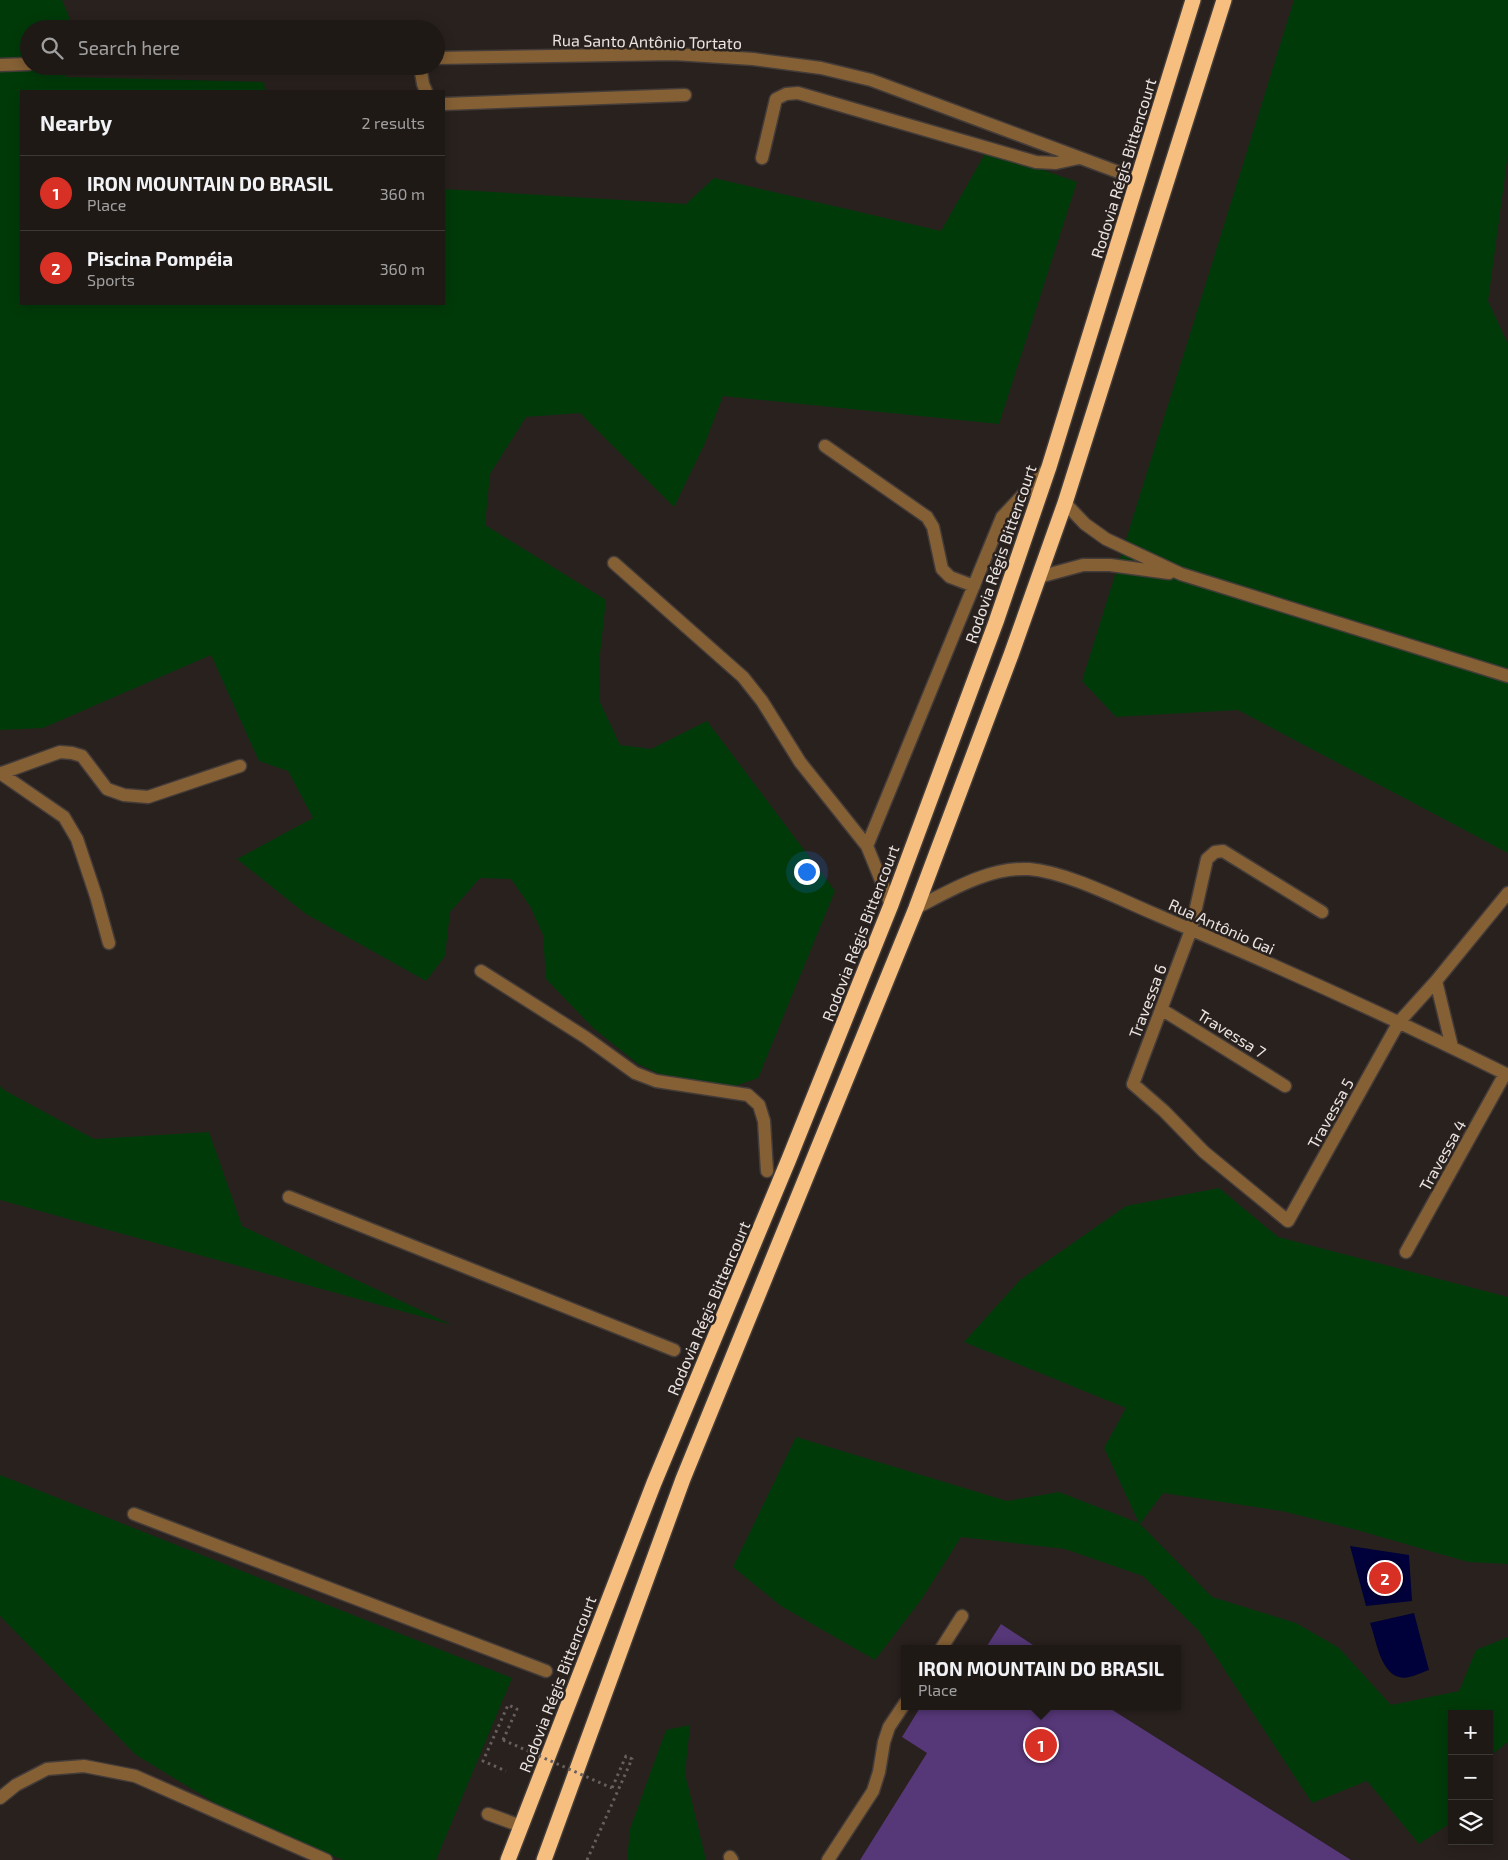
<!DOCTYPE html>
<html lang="en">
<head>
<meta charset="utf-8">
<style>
	:root { --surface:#1f1916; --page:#2c2623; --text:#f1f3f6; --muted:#a1a0a1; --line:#3c3835; --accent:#d93025 }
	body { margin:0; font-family:"Exo 2",sans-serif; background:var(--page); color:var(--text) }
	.controls { position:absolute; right:15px; bottom:15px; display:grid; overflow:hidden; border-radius:0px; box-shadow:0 2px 12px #0003 }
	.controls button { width:45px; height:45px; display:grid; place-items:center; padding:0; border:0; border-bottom:1px solid var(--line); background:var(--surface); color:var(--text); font:25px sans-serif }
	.you { position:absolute; left:806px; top:871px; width:18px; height:18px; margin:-12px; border:4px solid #fff; border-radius:50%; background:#1a73e8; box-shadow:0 0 0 8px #1a73e833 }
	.badge { display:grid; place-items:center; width:32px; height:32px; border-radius:50%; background:var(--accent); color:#fff; font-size:16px; font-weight:700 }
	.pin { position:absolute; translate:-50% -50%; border:2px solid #fff; box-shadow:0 1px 5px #0006 }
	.popup { position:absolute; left:901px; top:1645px; width:280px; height:65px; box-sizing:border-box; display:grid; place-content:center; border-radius:0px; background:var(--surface); filter:drop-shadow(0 1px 4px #0005); font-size:16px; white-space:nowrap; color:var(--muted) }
	.popup b { font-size:19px; color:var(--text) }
	.popup::after { content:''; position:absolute; left:50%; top:100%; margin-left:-10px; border:10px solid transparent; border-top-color:var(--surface) }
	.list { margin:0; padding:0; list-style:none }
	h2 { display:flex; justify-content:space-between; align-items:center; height:65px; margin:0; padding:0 20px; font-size:21px }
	h2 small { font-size:16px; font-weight:400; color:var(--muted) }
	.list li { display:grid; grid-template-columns:32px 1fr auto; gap:15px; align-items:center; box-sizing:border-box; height:75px; padding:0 20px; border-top:1px solid var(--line) }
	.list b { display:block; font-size:19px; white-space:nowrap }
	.list p { margin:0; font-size:16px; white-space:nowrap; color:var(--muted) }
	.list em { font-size:16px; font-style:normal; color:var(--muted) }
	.icon { flex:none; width:28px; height:28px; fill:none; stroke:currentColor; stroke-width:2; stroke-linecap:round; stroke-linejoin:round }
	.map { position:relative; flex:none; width:1508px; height:1860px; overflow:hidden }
	.search { position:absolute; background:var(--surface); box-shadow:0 2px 12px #0003; left:20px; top:20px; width:425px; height:55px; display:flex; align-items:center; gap:12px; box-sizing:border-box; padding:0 18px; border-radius:28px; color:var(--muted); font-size:19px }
	.panel { position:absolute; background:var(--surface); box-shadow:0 2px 12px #0003; left:20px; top:90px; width:425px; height:215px; border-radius:0px }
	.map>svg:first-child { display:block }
	.green { fill:#003a09 }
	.water { fill:#00003a }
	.building { fill:#563778 }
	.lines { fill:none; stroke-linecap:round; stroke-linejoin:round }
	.minor-casing { stroke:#443c39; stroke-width:15 }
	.highway-casing { stroke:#443c39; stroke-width:18 }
	.path { stroke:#675f5d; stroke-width:3; stroke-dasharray:2.5 4; stroke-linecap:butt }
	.minor { stroke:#856035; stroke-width:12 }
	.highway { stroke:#f6bf80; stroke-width:15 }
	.path-bridge { stroke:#675f5d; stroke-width:3; stroke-dasharray:2.5 4; stroke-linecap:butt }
	.labels { text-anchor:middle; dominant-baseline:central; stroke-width:5; stroke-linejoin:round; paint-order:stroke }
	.street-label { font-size:16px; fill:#eae4e2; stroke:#29211e }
</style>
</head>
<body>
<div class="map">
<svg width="1508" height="1860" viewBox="0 0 1508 1860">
	<rect width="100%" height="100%" fill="#29211e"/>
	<path class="green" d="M0,0h62l12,29h-45v37h40l-3,11 198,5 1,9h-244v213h423v-115l242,15 28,-26 227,53 46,-81 90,32 -78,242 -276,-28 -18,47 -31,64 -94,-94 -54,4 -36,57 -5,51 121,75 -6,54 -1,46 21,45 31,4 56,-28 128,170 -77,187 -51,18 -69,-32 -45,-36 -47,-49 -3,-44 -13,-29 -19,-27 -31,-1 -30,34 -5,44 -19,25 -120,-67 -69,-55 76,-41 -25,-47 -29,-10 -48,-106 -168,73 -43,2z
		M1294,0h214v154l-20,147 20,43v509l-270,-143 -122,7 -34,-36z
		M0,1086l4,4 90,49 115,-7 33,94 210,99 -452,-125z
		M1219,1188l59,49 230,60v267l-40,-2 -111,-32 -75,-19 -119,-18 -23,31 72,73 84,26 43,25 52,57 68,-14 17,-41 32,-13v105l-19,15v-43h-37v108l-33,22 -52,-63 -55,22 -113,-172 -56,-55 -78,-27 -104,-12 -40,63 -46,60 -94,-54 -48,-39 63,-130 211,64 52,-9 80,31 -35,-75 22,-40 -162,-66 56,-62 106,-74z
		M0,1475l512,203 -76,182h-93l-105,-43 -102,-62 -136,-139z
		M690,1725l-5,49 21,86h-79l3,-31 36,-99z"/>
	<path class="water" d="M1350,1546l59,9 3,46 -46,5z
		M1414,1613l15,57c-9,3 -21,10 -30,7 -19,-5 -23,-38 -29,-54z"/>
	<path class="building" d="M1001,1624l38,25h-54z
		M921,1706h185l245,154h-491l67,-107 -25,-16z"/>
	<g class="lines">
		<defs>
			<path id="minor" d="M436,58l238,-4 79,5 68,9 50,12 266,99
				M0,65l29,-1
				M420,66l3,18 3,7
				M444,104l241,-9
				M762,158l14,-59 10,-5 12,-1 238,69 20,1 23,-5
				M825,446l102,71 6,10 9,42 8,8 24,9
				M1065,503l20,21 21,15 75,35 327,102
				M614,563l129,114 19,24 38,61 67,84
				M1039,577l44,-12h27l59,8
				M0,773l64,44 13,22 19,57 13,47
				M2,773l58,-21 12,1 10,3 25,33 17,6 24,2 92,-31
				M891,905l-24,-59 135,-329 47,-50
				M916,908c35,-18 73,-41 113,-39 38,3 92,31 128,46 118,50 236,103 351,160
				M1322,912l-99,-61 -8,1 -8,7 -16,71 -58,154 31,27 40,41 84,69 111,-199 37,-41 72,-88
				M481,971l104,66 50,36 21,8 92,14 11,10 5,16 3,50
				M1436,981l16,66
				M1161,1009l124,77
				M289,1197l385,153
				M1406,1252l99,-178
				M134,1514l412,157
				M941,1649l21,-33
				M0,1798l16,-13 31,-16 37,-3 51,10 191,84
				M488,1814l33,12
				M730,1857l2,3
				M828,1860l45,-69 6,-19 5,-30 5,-15 16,-24"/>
			<path id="highway" d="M508,1860l146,-377 135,-324 102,-254 105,-283 53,-155 144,-467
				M544,1860l139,-381 233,-571 95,-253 54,-152 159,-503"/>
		</defs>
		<use href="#minor" class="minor-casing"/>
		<use href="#highway" class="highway-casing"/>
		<path class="path" d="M503,1740l14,-31 -9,-4 -25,56 23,10
			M587,1860l45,-101 -6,-3 -14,32"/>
		<use href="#minor" class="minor"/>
		<use href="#highway" class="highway"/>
		<path class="path-bridge" d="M503,1740l109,48"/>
	</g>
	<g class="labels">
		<g class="street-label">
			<text transform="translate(647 41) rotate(1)">Rua Santo Antônio Tortato</text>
			<text transform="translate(1123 168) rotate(-73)">Rodovia Régis Bittencourt</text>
			<text transform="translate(1000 554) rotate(-71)">Rodovia Régis Bittencourt</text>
			<text transform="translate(1222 926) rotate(24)">Rua Antônio Gai</text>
			<text transform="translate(860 933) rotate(-69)">Rodovia Régis Bittencourt</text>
			<text transform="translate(1147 1001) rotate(-69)">Travessa 6</text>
			<text transform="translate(1232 1033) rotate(32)">Travessa 7</text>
			<text transform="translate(1330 1113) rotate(-61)">Travessa 5</text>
			<text transform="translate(1442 1155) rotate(-61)">Travessa 4</text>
			<text transform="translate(708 1308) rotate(-67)">Rodovia Régis Bittencourt</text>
			<text transform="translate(557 1684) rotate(-69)">Rodovia Régis Bittencourt</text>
		</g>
	</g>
</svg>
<div class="controls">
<button>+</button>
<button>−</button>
<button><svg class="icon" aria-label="layers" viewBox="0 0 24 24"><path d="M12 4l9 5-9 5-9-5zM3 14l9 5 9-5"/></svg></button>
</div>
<div class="you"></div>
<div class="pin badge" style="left:1041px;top:1745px">1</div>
<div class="popup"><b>IRON MOUNTAIN DO BRASIL</b>Place</div>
<div class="pin badge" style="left:1385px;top:1578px">2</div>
<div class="search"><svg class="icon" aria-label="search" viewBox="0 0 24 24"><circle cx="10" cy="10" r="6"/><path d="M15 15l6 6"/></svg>Search here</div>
<section class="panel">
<h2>Nearby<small>2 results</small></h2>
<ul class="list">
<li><span class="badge">1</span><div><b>IRON MOUNTAIN DO BRASIL</b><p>Place</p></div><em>360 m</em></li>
<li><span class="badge">2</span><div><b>Piscina Pompéia</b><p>Sports</p></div><em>360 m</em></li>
</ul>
</section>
</div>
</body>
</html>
